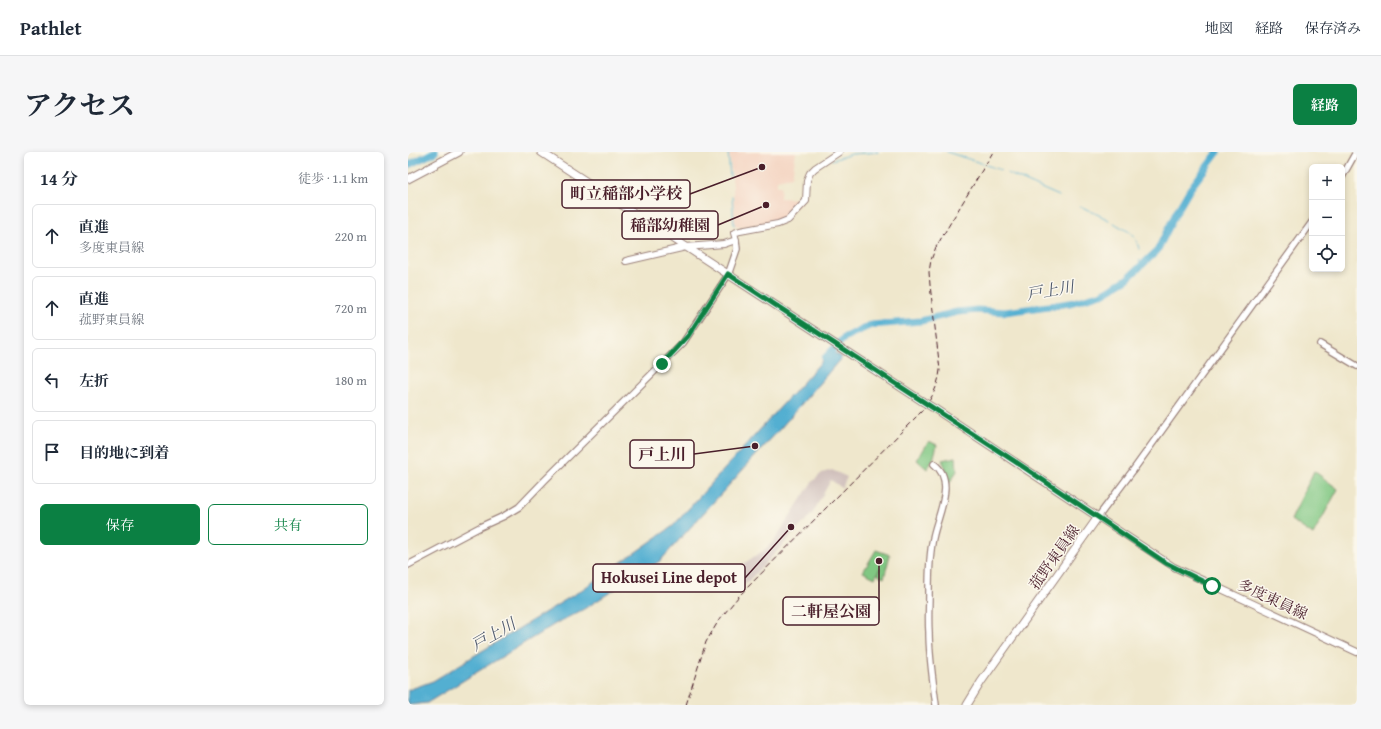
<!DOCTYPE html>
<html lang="ja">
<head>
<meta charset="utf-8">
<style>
	:root { --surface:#fff; --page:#f6f6f7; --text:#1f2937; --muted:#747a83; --line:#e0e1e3; --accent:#0b8043 }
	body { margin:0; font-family:"Gentium Book Plus","Noto Serif JP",serif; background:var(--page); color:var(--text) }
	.controls { position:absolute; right:12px; top:12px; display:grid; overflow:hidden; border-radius:6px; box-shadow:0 2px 6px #0003 }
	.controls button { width:36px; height:36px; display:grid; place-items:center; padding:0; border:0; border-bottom:1px solid var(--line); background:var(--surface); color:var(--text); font:20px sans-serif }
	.stop { position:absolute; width:12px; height:12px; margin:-9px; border:3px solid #0b8043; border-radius:50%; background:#fff }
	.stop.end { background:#0b8043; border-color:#fff; box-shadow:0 1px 4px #0008 }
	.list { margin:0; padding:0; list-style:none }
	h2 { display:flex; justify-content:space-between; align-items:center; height:52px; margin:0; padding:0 16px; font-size:17px }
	h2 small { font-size:13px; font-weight:400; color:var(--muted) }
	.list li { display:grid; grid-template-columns:26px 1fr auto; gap:12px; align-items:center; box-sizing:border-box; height:64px; margin:0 8px 8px; padding:0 8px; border:1px solid var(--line); border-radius:6px }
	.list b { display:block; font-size:15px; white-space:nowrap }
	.list p { margin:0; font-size:13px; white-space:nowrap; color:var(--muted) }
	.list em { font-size:13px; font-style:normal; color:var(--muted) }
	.actions { display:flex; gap:8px; padding:12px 16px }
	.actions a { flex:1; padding:9px 0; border:1px solid var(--accent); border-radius:6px; text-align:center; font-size:14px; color:var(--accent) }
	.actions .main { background:var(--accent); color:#fff }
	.icon { flex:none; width:22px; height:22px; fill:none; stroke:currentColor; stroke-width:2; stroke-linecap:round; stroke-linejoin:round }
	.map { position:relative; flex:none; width:949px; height:553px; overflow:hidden; border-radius:6px }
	header { display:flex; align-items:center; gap:24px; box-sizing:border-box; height:56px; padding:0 20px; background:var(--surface); border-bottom:1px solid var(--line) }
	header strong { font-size:19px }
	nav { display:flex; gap:22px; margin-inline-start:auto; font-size:14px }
	.intro { display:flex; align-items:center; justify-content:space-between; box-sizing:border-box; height:96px; padding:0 24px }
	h1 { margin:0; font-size:28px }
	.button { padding:10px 18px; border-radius:6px; background:var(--accent); color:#fff; font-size:14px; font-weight:700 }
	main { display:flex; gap:24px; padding:0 24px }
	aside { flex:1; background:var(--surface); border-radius:6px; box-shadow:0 2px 6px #0003 }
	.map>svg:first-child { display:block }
	.built { fill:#f4d3c0 }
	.industrial { fill:#d0c0bc }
	.green { fill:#80c782; stroke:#657356 }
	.water { fill:#53afd1; stroke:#4e677e }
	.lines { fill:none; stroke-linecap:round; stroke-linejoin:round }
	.stream { stroke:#53afd1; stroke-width:1 }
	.river { stroke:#53afd1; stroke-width:7 }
	.tertiary-casing { stroke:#9c837c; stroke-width:8 }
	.secondary-casing { stroke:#9c837c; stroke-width:8 }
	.primary-casing { stroke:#9c837c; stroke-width:9 }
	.tertiary { stroke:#fff; stroke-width:5.5 }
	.secondary { stroke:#fff; stroke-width:6 }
	.primary { stroke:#fff; stroke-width:7 }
	.rail { stroke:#4a1f2b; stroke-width:1; stroke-dasharray:6 3; stroke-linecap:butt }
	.primary-bridge-casing { stroke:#9c837c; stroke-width:9; stroke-linecap:butt }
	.primary-bridge { stroke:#fff; stroke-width:7 }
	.route { stroke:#0b8043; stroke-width:5 }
	.labels { text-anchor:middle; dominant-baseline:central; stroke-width:3; stroke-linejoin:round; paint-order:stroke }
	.street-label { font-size:15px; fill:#4a1f2b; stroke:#fbf7ec }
	.water-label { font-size:16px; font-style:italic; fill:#4e596d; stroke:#fbf7ec }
	.leader { fill:none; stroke:#4a1f2b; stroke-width:1.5 }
	.callout-dot { fill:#4a1f2b; stroke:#fbf7ec; stroke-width:1.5 }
	.callout { fill:#fbf7ec; stroke:#4a1f2b; stroke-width:1.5 }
	.callout-label { font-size:16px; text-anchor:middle; font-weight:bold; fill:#4a1f2b }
</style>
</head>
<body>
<header>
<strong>Pathlet</strong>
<nav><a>地図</a><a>経路</a><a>保存済み</a></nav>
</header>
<div class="intro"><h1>アクセス</h1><a class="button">経路</a></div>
<main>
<aside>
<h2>14 分<small>徒歩 · 1.1 km</small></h2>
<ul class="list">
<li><svg class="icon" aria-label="ahead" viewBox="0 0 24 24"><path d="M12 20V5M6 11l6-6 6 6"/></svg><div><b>直進</b><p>多度東員線</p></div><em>220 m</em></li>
<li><svg class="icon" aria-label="ahead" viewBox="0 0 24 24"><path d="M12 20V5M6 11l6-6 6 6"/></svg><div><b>直進</b><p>菰野東員線</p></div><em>720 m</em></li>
<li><svg class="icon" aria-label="left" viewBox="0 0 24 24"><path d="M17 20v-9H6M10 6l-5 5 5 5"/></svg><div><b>左折</b></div><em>180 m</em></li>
<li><svg class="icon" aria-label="arrive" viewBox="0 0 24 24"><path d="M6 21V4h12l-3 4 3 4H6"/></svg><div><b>目的地に到着</b></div></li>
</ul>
<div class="actions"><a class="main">保存</a><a>共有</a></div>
</aside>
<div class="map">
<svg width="949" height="553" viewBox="0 0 949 553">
	<rect width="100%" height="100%" fill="#fbf7ec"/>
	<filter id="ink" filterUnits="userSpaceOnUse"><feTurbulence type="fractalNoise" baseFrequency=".025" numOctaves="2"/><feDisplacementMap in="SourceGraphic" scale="8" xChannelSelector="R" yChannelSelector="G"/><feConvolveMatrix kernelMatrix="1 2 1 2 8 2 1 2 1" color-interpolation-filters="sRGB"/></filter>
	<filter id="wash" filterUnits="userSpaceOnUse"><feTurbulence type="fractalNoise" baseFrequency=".012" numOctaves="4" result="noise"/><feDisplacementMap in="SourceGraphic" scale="16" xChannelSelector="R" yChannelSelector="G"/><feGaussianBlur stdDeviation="0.9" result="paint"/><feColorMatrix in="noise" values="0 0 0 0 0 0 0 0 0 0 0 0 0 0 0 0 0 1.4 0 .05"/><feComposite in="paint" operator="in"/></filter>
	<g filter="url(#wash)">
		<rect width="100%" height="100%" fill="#efe7cc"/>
		<path class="built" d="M321,0h67l-4,25 -15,3v6h4l-1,12 22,1 -1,2 -13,15 -10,5h-8l-1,2 -30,4 -4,-2 -2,-39z"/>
		<path class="industrial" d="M424,318l15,7 -5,11 -11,-8 -19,34 -71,75 -11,-14 2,-4 31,-20 11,-10 38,-59 10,-9z"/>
		<path class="green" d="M521,289l8,4 -4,15 -6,9 -10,-9z
			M548,305l1,14 -9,14 -1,-13 -5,-12z
			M906,319l24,18 -25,46 -22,-15z
			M468,398l14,5 -6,23 -6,-3 2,-7 -5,10 -12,-6z"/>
		<path class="water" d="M423,199l11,6 -63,73 -119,131 -76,48 -29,15 -128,79 -19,2v-15l25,-9 147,-90 93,-65z"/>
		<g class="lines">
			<path class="stream" d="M320,0l2,25
				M539,0l37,12
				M424,8l20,-6 26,-2
				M578,13l15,5
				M599,21l52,23
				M324,44l2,29
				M672,54l29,14
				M706,71c15,10 20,7 25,26
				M732,107l-1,2 4,5"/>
			<path class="river" d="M0,13l27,-13
				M417,206l20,-21 26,-12 50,-4 36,-9 20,-2 28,2 65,-9 32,-9 25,-15 30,-28 19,-38 14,-24 28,-37"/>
		</g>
	</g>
	<g filter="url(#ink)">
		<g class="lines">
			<defs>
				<path id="tertiary" d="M934,25l14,-25
					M912,192l37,22
					M526,312c23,17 3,52 -1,74 -4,18 -4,36 -4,54 0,14 -1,27 0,40 0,24 4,49 7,73
					M690,365l36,-48 178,-247
					M0,413l72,-38 24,-11 15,-9 25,-26 139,-138 45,-68 9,-26 -1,-9"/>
				<path id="secondary" d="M218,109l60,-14 38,-3 12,-4 -2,-7 6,-2 38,-7 10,-4 18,-19 1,-21 3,-7 5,-5 24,-16
					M690,365l76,50 183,85"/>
				<path id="primary" d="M133,0l381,249
					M0,27l51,-27
					M527,257l163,108 -117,165 -14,23"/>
			</defs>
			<use href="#tertiary" class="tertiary-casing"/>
			<use href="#secondary" class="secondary-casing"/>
			<use href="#primary" class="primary-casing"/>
			<use href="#tertiary" class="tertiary"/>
			<use href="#secondary" class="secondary"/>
			<use href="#primary" class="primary"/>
			<path class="rail" d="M278,553l20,-63 13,-22 20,-24 181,-183c11,-12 18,-26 20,-43l-10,-85 -1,-13 2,-12 5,-13 57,-95"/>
			<defs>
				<path id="primary-bridge" d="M514,249l13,8"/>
			</defs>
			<use href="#primary-bridge" class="primary-bridge-casing"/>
			<use href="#primary-bridge" class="primary-bridge"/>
		</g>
	</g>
	<g class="lines" filter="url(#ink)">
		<path class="route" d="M254,212l26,-28 40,-62 297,194 141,95 46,23"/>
	</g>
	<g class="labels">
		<g class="street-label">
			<text transform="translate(646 405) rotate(-55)">菰野東員線</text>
			<text transform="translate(865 447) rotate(25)">多度東員線</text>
		</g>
		<g class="water-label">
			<text transform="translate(642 138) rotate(-10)">戸上川</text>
			<text transform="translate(85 482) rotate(-30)">戸上川</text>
		</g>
	</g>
	<path class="leader" d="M354 15L282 42M358 53L310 73M347 294L286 302M383 375L337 426M471 409L471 459"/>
	<g class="callout-dot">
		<circle cx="354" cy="15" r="4"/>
		<circle cx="358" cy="53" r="4"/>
		<circle cx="347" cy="294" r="4"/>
		<circle cx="383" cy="375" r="4"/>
		<circle cx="471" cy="409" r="4"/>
	</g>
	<g class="callout">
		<rect x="154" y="28" width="128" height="28" rx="4"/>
		<rect x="214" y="59" width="96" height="28" rx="4"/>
		<rect x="222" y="288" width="64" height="28" rx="4"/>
		<rect x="185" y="412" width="152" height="28" rx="4"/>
		<rect x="375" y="445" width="96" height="28" rx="4"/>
	</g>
	<g class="callout-label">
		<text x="218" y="47">町立稲部小学校</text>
		<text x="262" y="79">稲部幼稚園</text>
		<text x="254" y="308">戸上川</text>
		<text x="261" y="431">Hokusei Line depot</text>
		<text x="423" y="465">二軒屋公園</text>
	</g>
</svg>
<div class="controls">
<button>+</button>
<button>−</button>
<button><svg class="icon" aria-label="locate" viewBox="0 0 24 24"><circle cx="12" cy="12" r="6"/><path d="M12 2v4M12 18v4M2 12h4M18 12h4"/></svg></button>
</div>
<div class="stop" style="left:804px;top:434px"></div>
<div class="stop end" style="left:254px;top:212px"></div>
</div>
</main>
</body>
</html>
